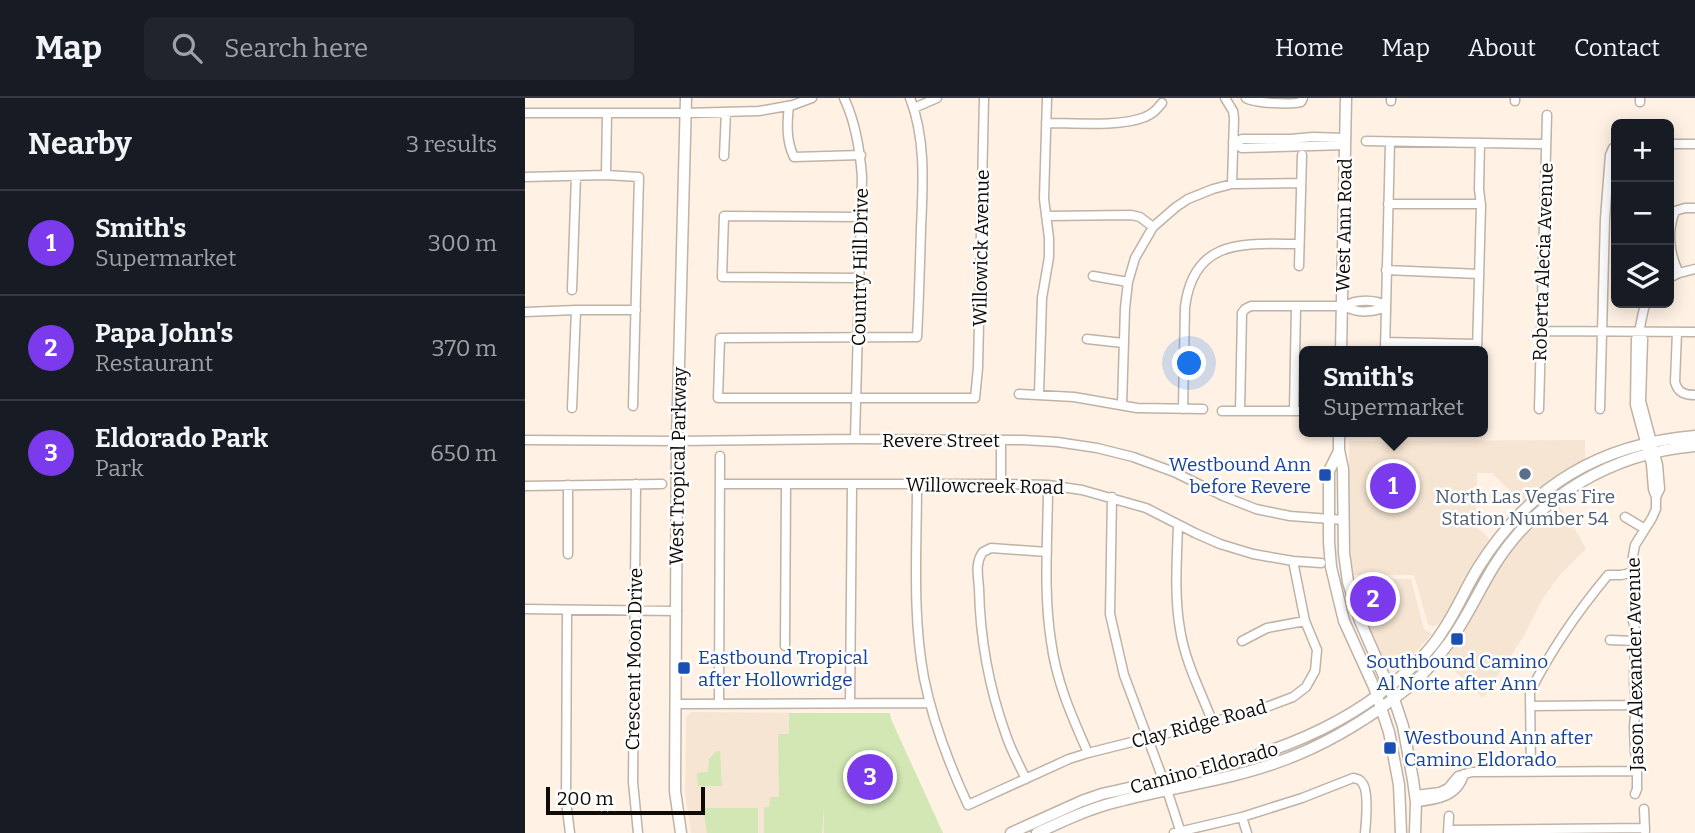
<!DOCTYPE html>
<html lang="en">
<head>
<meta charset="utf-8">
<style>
	:root { --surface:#171b24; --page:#20242c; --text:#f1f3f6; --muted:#9ea1a6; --line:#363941; --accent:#7c3aed }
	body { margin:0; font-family:Bitter,serif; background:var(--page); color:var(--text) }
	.controls { position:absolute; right:21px; top:21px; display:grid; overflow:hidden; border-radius:10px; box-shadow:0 4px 18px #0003 }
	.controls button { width:63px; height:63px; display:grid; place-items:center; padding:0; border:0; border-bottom:2px solid var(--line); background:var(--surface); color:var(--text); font:35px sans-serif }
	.scale { position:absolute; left:21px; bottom:18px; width:159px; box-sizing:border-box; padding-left:7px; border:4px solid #0f0b07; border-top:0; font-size:19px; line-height:24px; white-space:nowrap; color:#0f0b07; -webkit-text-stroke:5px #fff; paint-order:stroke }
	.you { position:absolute; left:665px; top:266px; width:24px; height:24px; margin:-18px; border:5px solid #fff; border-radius:50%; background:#1a73e8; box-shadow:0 0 0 10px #1a73e833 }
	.badge { display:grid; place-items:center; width:46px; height:46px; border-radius:50%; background:var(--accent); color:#fff; font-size:23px; font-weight:700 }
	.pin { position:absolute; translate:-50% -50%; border:4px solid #fff; box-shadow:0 2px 7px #0006 }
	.popup { position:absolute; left:774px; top:248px; width:189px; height:91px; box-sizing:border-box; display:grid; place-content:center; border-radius:10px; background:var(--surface); filter:drop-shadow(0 2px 5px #0005); font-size:23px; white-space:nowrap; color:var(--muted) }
	.popup b { font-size:26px; color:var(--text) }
	.popup::after { content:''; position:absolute; left:50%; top:100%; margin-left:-14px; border:14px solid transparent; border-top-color:var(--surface) }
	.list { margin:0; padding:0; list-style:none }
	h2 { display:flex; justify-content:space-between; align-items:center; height:91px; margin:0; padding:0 28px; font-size:30px }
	h2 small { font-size:23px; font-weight:400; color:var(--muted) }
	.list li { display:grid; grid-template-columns:46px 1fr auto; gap:21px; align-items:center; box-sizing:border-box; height:105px; padding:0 28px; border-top:2px solid var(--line) }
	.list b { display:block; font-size:26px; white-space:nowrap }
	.list p { margin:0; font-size:23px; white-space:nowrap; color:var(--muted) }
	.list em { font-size:23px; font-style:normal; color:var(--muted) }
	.icon { flex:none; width:38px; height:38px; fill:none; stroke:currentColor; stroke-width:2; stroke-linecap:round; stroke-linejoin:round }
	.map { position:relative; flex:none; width:1170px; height:735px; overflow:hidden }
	header { display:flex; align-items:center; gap:42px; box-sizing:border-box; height:98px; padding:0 35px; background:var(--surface); border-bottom:2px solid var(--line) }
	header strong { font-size:33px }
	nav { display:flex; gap:38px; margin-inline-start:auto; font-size:24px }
	.search { width:490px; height:63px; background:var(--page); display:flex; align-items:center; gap:18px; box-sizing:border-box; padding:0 24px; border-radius:10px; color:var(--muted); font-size:26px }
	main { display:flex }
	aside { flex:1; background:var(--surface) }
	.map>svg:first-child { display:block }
	.built { fill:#f7e5d3 }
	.green { fill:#d2e7b4 }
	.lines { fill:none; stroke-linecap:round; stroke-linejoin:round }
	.minor-casing { stroke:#bfb2a6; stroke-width:11 }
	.major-casing { stroke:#bfb2a6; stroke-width:13 }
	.minor { stroke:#fff; stroke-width:8 }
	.major { stroke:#fff; stroke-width:10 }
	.service-dot { fill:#5c6f8a; stroke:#fff; stroke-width:2.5 }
	.transit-dot { fill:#1a4fb4; stroke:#fff; stroke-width:2.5 }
	.labels { text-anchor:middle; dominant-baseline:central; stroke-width:5; stroke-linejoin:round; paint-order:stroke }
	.street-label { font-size:19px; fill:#0f0b07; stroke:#fff }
	.transit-label { font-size:19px; fill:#164399; stroke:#fff; text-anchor:start }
	.service-label { font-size:19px; fill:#4e5e75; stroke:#fff }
</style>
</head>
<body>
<header>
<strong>Map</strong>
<div class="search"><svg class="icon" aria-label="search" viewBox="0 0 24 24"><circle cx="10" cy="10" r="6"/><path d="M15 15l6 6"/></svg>Search here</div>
<nav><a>Home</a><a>Map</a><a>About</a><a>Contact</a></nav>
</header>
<main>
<aside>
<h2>Nearby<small>3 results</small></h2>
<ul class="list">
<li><span class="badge">1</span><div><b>Smith's</b><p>Supermarket</p></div><em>300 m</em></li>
<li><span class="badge">2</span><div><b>Papa John's</b><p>Restaurant</p></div><em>370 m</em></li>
<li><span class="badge">3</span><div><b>Eldorado Park</b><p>Park</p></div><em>650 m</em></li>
</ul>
</aside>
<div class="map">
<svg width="1170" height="735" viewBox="0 0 1170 735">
	<rect width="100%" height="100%" fill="#fff2e5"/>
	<path class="built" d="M1060,342v19l-41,26 -21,19 -31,-31h-15l-1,54 12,10 1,4 -50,83 -5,2 -6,-1 -14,-50h-61l-4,-45v-89z
		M1032,406l13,16 16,29 -25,25 -18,24 -19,38 -41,62 -39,-37 14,-20 3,-7 17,-30 9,-12 -1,-4 12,-21 14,-18 18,-21z
		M846,481h40l13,50 8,5 -34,37 -5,1 -4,-1 -21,-45 -13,-43z
		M166,614l133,1v120h-133l-6,-40 1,-76z"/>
	<path class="green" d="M264,615h101l1,6 52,114h-119v-27l-2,27h-58v-26h5l1,-10h9l-1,-63h11z
		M191,653h4l2,35h-24l-1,-13 11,-1 1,-13z
		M178,710h55v25h-51z"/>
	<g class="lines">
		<defs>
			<path id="minor" d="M319,0c12,25 16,52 18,79l-7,262
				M385,0c16,41 13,86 11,130 -1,36 -2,73 -4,109l-197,1 -2,60h257l3,-30 6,-270
				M700,0l8,13 1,7 -2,66
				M721,0c8,5 45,7 55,4l2,-4
				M866,0v3
				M990,0v3
				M1115,4v-4
				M264,8c-2,17 -3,35 5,51l67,-2
				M389,10l23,-10
				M0,15h160l74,-2 34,-6 19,-7
				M521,25c28,0 75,4 99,-6 8,-3 12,-8 17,-14
				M841,43l180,3
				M708,45l9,-4h48l23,-2 33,1
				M708,45l9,5 103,-3
				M1144,46h26
				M199,58l2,-44
				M81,77l1,-62
				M0,79l81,-2 33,2 -6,229
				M863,106h93
				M521,118l85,-1 9,2 13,10
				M774,168l3,-111
				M861,172l93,4
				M1154,175c-10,-19 -12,-42 -4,-62l10,-3h10
				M568,178l35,6
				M334,180l-137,-1 2,-61 136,1
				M1144,180l10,-5 16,-4
				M47,192l4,-114
				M1121,205c-5,11 -4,24 -10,36l-1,66 16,59 2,25 3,8
				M821,208c9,-7 30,-7 40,0
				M0,214l51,-2h60
				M1016,233l154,1
				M1152,234l-2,50c3,11 10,13 20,13
				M562,241l36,4
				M860,244l92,2
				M860,253l5,-209
				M952,253l4,-145 -2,-17 1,-46
				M494,296l55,3 63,11 66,1
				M514,296l3,-96 7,-41v-19l-5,-39 3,-101
				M597,307l3,-97 3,-26 7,-24 18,-31 23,-20 12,-8 25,-10 19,-5 69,-1
				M47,310l4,-98
				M658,311l2,-102c9,-70 60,-63 114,-63
				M1014,311l8,-294
				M1075,311l5,-190 5,-64 3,-7 3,-2
				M697,313h82
				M715,313l2,-98 3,-4 6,-3h91c4,1 8,3 12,4 9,3 24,1 32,-4
				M769,313l2,-105
				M0,342l152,1 178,-2 168,1 34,2 40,6 36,9 41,15 49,24 33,13 34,7 54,4
				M111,386l-3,298 5,51
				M195,386h281l47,1 34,5 64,18 49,25 25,11 33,10 40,7 28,2
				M392,386c0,64 -5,130 7,194 9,45 25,86 44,127l101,-46 19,-6 168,-42 37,-14 13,-10 9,-16 2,-21 -12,-29 -12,-60
				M476,386v-44
				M523,387c0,52 -5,105 3,156 5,40 21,76 37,112
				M0,388l137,-2
				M587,399l-2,117 14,61 43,115 14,43
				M1100,419l20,12
				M653,427c-1,34 -4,70 2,104 5,33 21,63 33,94
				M43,456v-69
				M0,511l152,2
				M42,512l-1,192 4,31
				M1085,542l25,1
				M717,543l25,-13 38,-7
				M260,548l1,-162
				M325,605l2,-219
				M152,606l253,-1
				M194,606l1,-248
				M1006,608l105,-1
				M1006,673l-1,-79c21,-42 48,-81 78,-117h13l13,-3
				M501,681c-7,-14 -15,-29 -20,-44 -17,-47 -26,-97 -27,-147 -1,-12 -4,-26 4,-36l8,-4 56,4
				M1110,696l2,-5v-29l-2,-8 -1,-25 2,-22 -2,-21 1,-55 -2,-8 1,-36 -1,-29 2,-11 17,-27 4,-9v-12l4,-8 -2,-24 -17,-64 2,-62 -3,-7
				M890,697l25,-3 8,-4 10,-12 14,-4 165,-1
				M891,704c20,-2 42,-5 48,-28
				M1119,711l1,22
				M717,719l5,16
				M924,732l196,-2
				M649,735l68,-16 60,-19 51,-20c5,1 7,1 10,6 6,9 3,38 2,49
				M923,735l1,-17"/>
			<path id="major" d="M816,253l5,-253
				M814,334v18l4,19 1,84 4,29 12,39 34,78 9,27 10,54 3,22 -1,31
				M814,353l-10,20v71l2,25 13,54 30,66 15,45 10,53 2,48
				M156,735l-6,-42 2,-350 9,-343
				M486,735l71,-32 20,-7c100,-23 207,-41 289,-109 19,-15 38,-32 51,-53 14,-20 23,-43 36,-64 51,-82 122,-124 217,-132
				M512,735c26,-12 51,-24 79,-31 54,-15 112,-21 165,-41 39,-14 77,-36 111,-61 21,-15 41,-35 56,-56 18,-24 30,-52 46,-78 44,-70 119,-113 201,-120"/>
		</defs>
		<use href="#minor" class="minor-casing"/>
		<use href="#major" class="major-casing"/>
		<use href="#minor" class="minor"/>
		<use href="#major" class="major"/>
	</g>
	<circle class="service-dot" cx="1000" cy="376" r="7"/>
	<g class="transit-dot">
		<rect x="793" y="370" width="14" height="14" rx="3.5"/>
		<rect x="925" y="534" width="14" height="14" rx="3.5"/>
		<rect x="152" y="563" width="14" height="14" rx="3.5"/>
		<rect x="858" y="643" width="14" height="14" rx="3.5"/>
	</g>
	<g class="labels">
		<g class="street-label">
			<text transform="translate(819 127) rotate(-89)">West Ann Road</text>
			<text transform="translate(456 150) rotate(-89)">Willowick Avenue</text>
			<text transform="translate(1018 164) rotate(-88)">Roberta Alecia Avenue</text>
			<text transform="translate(335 169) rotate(-89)">Country Hill Drive</text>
			<text x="416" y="342">Revere Street</text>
			<text transform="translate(153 368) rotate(-89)">West Tropical Parkway</text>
			<text transform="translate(460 388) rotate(1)">Willowcreek Road</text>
			<text transform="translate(109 561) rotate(-89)">Crescent Moon Drive</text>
			<text transform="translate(1110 566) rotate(-91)">Jason Alexander Avenue</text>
			<text transform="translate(674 626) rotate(-15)">Clay Ridge Road</text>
			<text transform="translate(679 670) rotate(-15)">Camino Eldorado</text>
		</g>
		<g class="transit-label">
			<text x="786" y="366" text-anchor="end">Westbound Ann<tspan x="786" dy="22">before Revere</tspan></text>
			<text x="173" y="559">Eastbound Tropical<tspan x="173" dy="22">after Hollowridge</tspan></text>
			<text x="932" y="563" text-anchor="middle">Southbound Camino<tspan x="932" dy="22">Al Norte after Ann</tspan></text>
			<text x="879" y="639">Westbound Ann after<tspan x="879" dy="22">Camino Eldorado</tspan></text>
		</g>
		<g class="service-label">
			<text x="1000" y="398">North Las Vegas Fire<tspan x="1000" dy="22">Station Number 54</tspan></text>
		</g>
	</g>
</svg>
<div class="controls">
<button>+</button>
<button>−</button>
<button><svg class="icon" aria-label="layers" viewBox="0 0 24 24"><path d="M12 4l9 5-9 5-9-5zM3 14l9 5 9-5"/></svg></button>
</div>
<div class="scale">200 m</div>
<div class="you"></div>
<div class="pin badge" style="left:868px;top:388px">1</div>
<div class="popup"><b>Smith's</b>Supermarket</div>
<div class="pin badge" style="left:848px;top:501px">2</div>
<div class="pin badge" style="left:345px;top:679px">3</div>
</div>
</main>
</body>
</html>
